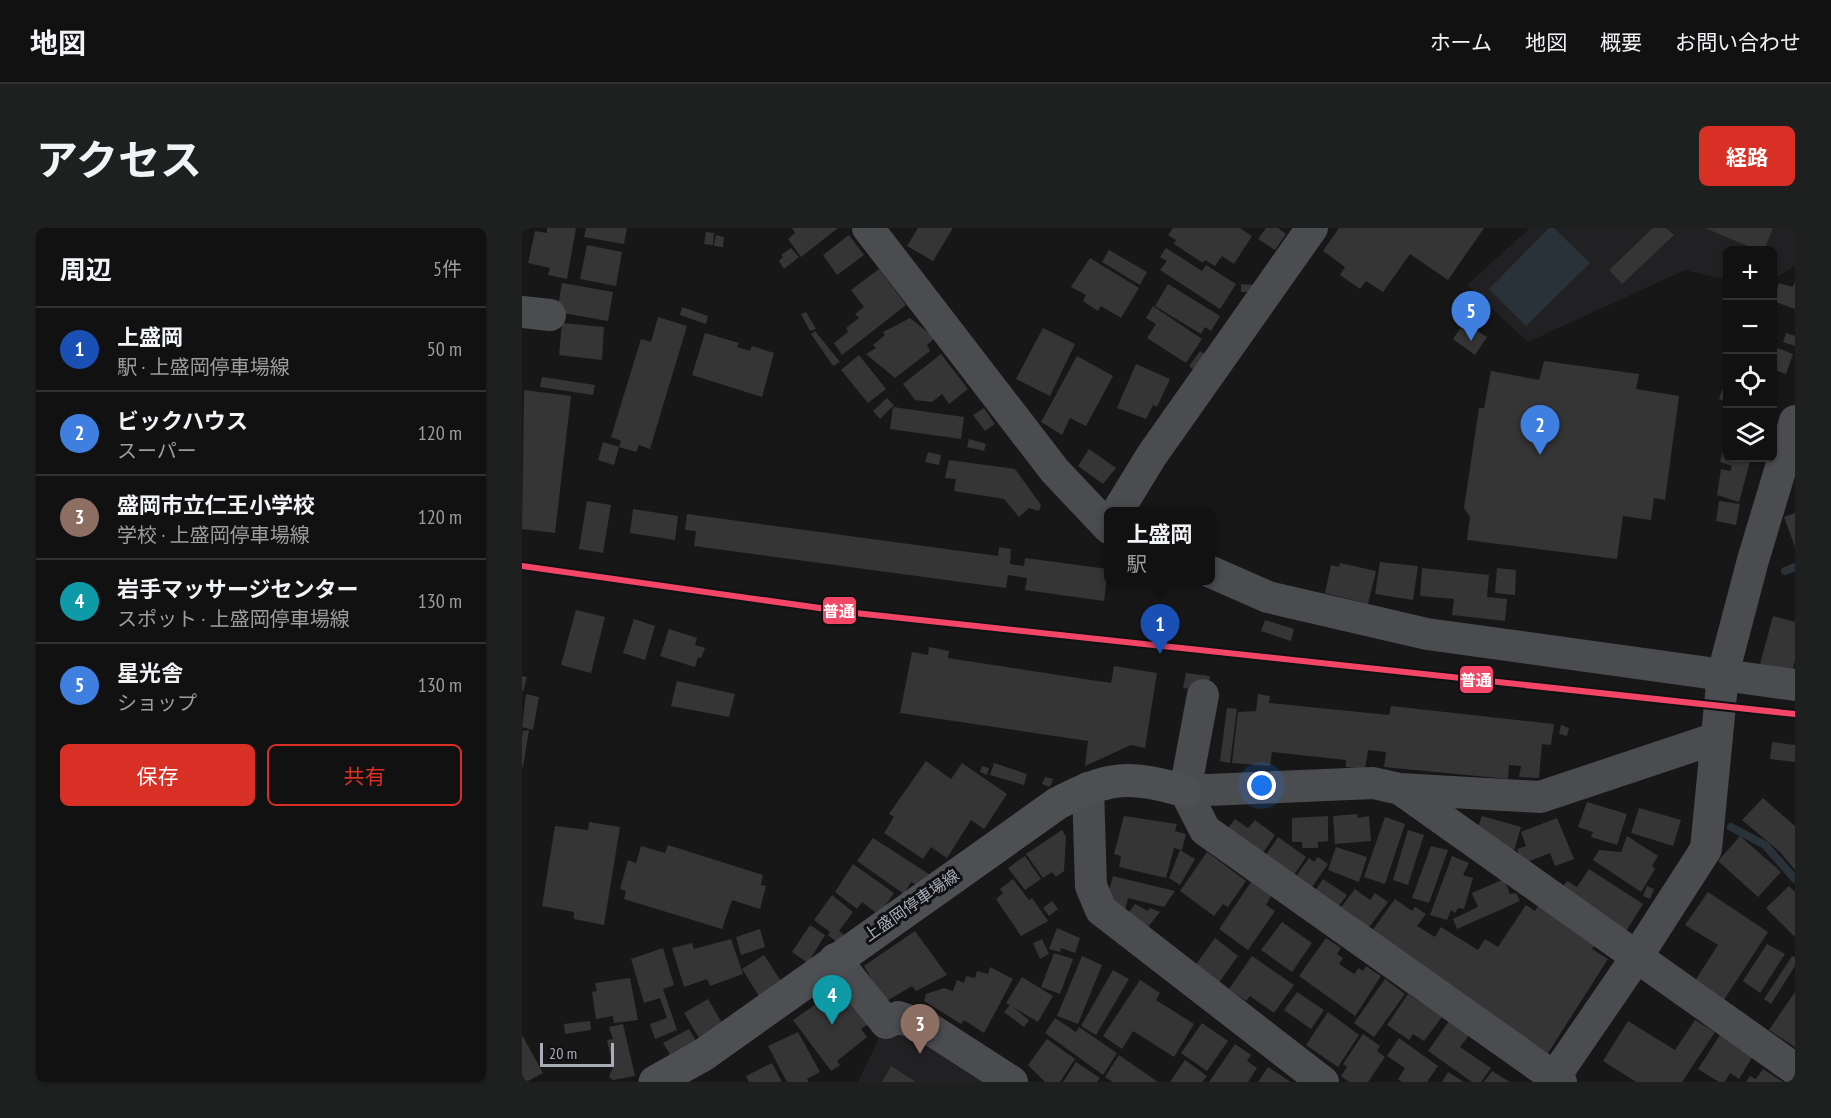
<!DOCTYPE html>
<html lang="ja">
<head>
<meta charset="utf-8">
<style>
	:root { --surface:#111; --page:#1e1f1f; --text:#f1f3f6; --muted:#9c9d9f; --line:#303131; --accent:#d93025 }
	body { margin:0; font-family:"PT Sans Narrow","Noto Sans JP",sans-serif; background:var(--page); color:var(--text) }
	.controls { position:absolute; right:18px; top:18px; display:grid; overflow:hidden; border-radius:9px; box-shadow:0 2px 4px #0004 }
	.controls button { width:54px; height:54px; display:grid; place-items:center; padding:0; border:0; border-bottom:2px solid var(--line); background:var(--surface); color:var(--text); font:30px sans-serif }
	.scale { position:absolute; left:18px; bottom:15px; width:74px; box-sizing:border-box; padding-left:6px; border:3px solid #a8adb8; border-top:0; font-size:16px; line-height:21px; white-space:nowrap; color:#a8adb8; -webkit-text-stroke:4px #111113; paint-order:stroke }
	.you { position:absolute; left:740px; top:558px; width:21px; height:21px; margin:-15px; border:4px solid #fff; border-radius:50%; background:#1a73e8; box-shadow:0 0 0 9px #1a73e833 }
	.badge { display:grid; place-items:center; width:39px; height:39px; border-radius:50%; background:var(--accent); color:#fff; font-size:20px; font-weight:700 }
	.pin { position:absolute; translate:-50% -50px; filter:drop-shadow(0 2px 3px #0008) }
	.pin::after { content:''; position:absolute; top:32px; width:21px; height:18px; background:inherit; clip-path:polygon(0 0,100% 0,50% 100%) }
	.popup { position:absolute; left:582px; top:279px; width:111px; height:78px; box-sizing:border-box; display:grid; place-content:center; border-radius:9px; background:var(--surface); filter:drop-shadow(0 2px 4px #0005); font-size:20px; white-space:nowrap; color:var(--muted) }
	.popup b { font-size:22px; color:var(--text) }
	.popup::after { content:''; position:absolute; left:50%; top:100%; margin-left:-12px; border:12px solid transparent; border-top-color:var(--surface) }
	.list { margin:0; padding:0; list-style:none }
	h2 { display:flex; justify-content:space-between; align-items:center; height:78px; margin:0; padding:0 24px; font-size:26px }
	h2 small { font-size:20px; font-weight:400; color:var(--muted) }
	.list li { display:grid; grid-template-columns:39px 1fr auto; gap:18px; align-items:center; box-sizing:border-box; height:84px; padding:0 24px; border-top:2px solid var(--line) }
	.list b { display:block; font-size:22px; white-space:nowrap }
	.list p { margin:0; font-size:20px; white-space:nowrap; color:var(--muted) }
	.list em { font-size:20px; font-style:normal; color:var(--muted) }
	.actions { display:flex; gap:12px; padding:18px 24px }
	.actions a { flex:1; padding:14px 0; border:2px solid var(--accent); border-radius:9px; text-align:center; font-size:21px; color:var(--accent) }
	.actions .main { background:var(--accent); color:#fff }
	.icon { flex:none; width:33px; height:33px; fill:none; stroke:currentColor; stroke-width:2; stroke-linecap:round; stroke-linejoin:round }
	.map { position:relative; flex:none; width:1273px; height:854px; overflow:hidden; border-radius:9px }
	header { display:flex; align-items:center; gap:36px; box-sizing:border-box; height:84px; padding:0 30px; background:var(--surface); border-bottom:2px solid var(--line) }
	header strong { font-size:28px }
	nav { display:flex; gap:33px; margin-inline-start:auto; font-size:21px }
	.intro { display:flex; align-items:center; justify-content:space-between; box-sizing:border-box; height:144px; padding:0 36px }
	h1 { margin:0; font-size:42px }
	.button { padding:15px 27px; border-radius:9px; background:var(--accent); color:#fff; font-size:21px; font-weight:700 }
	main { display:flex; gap:36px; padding:0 36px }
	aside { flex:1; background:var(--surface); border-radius:9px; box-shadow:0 2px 4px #0004 }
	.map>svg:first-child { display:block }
	.built { fill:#212123 }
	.water { fill:#2a3239 }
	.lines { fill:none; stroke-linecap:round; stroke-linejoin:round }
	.stream { stroke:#2a3239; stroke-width:8 }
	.building { fill:#353536 }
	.minor { stroke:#4b4c50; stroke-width:32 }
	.major { stroke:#4d4f52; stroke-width:33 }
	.rail-1-casing { stroke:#111113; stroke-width:10 }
	.rail-1 { stroke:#f34667; stroke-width:6 }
	.labels { text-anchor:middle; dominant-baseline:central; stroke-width:6; stroke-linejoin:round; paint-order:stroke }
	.street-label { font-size:16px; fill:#a8adb8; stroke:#111113 }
	.line-badge { stroke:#111113; stroke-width:2 }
	.badge-label { font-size:16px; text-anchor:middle; font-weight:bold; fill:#fff }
</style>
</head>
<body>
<header>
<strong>地図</strong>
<nav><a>ホーム</a><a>地図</a><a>概要</a><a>お問い合わせ</a></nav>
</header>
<div class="intro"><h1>アクセス</h1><a class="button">経路</a></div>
<main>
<aside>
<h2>周辺<small>5件</small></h2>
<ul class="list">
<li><span class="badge" style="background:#1a4fb4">1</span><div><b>上盛岡</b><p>駅 · 上盛岡停車場線</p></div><em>50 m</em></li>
<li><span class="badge" style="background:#3f7fe0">2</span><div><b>ビックハウス</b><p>スーパー</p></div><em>120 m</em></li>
<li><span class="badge" style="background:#8d6e63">3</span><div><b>盛岡市立仁王小学校</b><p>学校 · 上盛岡停車場線</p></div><em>120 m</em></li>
<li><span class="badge" style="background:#0f9aa8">4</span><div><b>岩手マッサージセンター</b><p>スポット · 上盛岡停車場線</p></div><em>130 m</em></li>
<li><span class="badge" style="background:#3f7fe0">5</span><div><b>星光舎</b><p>ショップ</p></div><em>130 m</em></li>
</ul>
<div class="actions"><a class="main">保存</a><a>共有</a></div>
</aside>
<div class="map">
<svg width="1273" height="854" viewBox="0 0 1273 854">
	<rect width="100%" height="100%" fill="#171717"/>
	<path class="built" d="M1008,0h265v38l-22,13 -1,-29h-44l-1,30 -42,-10 -157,72 -61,-57z
		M364,795l126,59h-154z"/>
	<path class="water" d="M1027,0h5l36,35 -64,63 -37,-37z"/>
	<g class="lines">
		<path class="stream" d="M1263,343l10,-4
			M1209,599l34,18 30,34"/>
	</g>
	<path class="building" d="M25,0h29l-9,51 -19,-4 2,-7 -22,-5 7,-32 12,2z
		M64,0h41l-3,16 -40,-7z
		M270,0h46l-37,29 -13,-18 7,-6z
		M396,0h35l-20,33 -26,-15z
		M651,0h67l12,8 -18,28 -12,-8 -7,10 -10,-6 -2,3 -29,-19 2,-4 -8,-5z
		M744,0h12l8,6 -11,16 -17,-11z
		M817,0h145l-36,52 -38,-26 -27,38 -17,-11 -6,8 -20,-14 5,-8 -22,-16z
		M1131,0h13l8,7 -52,49 -13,-14z
		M1183,0h68l-9,22h-7z
		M184,4l8,1 -1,12 -9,-1z
		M194,7l8,2 -1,10 -9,-1z
		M327,7l15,20 -27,20 -14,-20z
		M65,17l35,7 -6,34 -36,-7z
		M269,20l8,9 -15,12 -5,-8 4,-4 -2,-2z
		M644,20l36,23 4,-6 30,19 -16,25 -60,-39 7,-9 -7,-4z
		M587,22l38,22 -7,13 -38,-23z
		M568,30l49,30 -18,30 -20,-12 -3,5 -15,-10 3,-6 -15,-8z
		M357,41l27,36 -64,50 -8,-12 14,-11 -2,-4 13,-10 -4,-4 9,-7 -13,-17z
		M1273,53v28l-22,-8 6,-18 14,4z
		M40,55l51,9 -5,29 -51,-9z
		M646,56l52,32 -9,15 -6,-4 -4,7 -46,-28z
		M719,56l12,1v7h-12z
		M631,78l49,33 -16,24 -39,-25 9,-14 -10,-6z
		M160,79l26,9 -2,8 -26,-9z
		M284,84l10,17 -6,2 -9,-17z
		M136,89l29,9 -37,123 -11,-4 -3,7 -17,-5 2,-6 -10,-4 30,-98 10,3z
		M388,90l25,20 -8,7 3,6 -35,27 -29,-24 10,-6 -3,-3 12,-10 -2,-3z
		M40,95l42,4 -2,33 -43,-5z
		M942,95l23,14 -12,18 -22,-16z
		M521,100l32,16 -25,52 -34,-17z
		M293,103l25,31 -7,4 -22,-32z
		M183,105l34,10 -2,4 13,4 2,-5 22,7 -12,44 -70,-22z
		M1264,105l9,3v10l-12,-4z
		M1250,118l21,8 -7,20 -14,-5z
		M678,123l9,6 -12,15 -8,-6z
		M419,126l27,35 -19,15 -7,-10 -10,8 -17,-2 -12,-16z
		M337,127l27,34 -18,14 -27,-33z
		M555,128l36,20 -27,50 -16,-8 -8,17 -21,-13z
		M1022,133l95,13 -3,15 43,7 -14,104 -11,-2 -3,22 -28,-4 -6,43 -150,-19 3,-23 -6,-9 15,-100h5l7,-37 48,9z
		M614,136l34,15 -13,28 -4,-2 -7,14 -29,-11z
		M1206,146v28l-9,-3z
		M20,149l53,8 -2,10 -53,-8z
		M2,162l47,6 -16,137 -33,-4z
		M365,170l7,7 -14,14 -7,-8z
		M371,179l71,10 -3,22 -71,-10z
		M462,180l11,16 -10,7 -12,-16z
		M447,211l17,5 -2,7 -17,-4z
		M81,214l16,5 -5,18 -16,-5z
		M1203,216l3,1v13h23l-12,44 -22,-7 4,-26 9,2 2,-5 -12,-4z
		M567,221l27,19 -13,16 -25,-18z
		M406,224l13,3 -2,10 -14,-3z
		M427,232l66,9 26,36 -2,6 -10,-3 -10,9 -15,-18 -50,-8 2,-12 -11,-1z
		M65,273l24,4 -8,48 -24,-4z
		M1197,273l21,3 -4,21 -20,-4z
		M111,281l45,7 -3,24 -45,-7z
		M1273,285v34l-11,-30z
		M165,286l311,42 1,-9 12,2 -1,15 14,2 1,-8 83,11 -4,32 -79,-11 2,-12 -19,-3 -2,13 -312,-42 2,-15 -11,-1z
		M858,334l38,4 -5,34 -38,-6z
		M818,335l36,8 -8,33 -43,-11 6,-28 8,2z
		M900,340l67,7 -2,22 20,2 -2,22 -53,-6 2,-16 -34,-3z
		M975,340l19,2 -1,25 -20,-2z
		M54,382l29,7 -14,56 -30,-8z
		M1251,388l22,6v38l-3,12 -32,-8z
		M112,391l21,7 -10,34 -22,-7z
		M743,392l29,9 -3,12 -30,-10z
		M147,401l28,9 -2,7 10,3 -4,10 -3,-1 -3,10 -35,-11z
		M407,419l20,4 -1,7 163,25 3,-17 43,7 -12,75 -14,-3 -46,21 3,-25 -188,-28 12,-61 16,3z
		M664,445l24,3 -3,15 -24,-3z
		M0,448l5,1 -4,15 -1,-1z
		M155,453l58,13 -6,23 -58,-11z
		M4,466l13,3 -6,33 -11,-3z
		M736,466l12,2 -1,7 120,12 2,-9 163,18 -3,21 -9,-1 -3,34 -20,-1 2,-11 -12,-1 -1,14 -124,-12 2,-15 -18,-2 -3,19 -19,-2v-7l-74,-8 -2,14 -38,-3 6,-51 18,-1z
		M705,480l10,1 -7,54 -10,-2z
		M1039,497l8,3 -2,8 -8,-2z
		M7,502l-6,37h-1v-30l1,-6z
		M1250,514l23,3v17l-25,-3z
		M404,533l25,18 11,-16 45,31 -23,35 -13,-9 -24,38 -16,-11 -8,12 -39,-26 10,-16 -5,-3z
		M472,535l33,11 -3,11 -34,-10z
		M460,538l7,2 -2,7 -7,-3z
		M523,549l8,2 -3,8 -8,-3z
		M1241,570l32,28v44l-15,-18 -38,-32z
		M1065,574l40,12 -10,31 -26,-8 2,-5 -15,-5z
		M1117,580l42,12 -8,26 -42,-13z
		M835,586l1,4 11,-2 2,25 -36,3 -2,-28z
		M602,588l53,8 -2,7 11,3 -4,16 -8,-2 -8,30 -47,-11 2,-11 -7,-2z
		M806,588v25l-10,1v6h-16v-6h-10v-24z
		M960,588l39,11 -7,24 -39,-16z
		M863,589l20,7 -20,60 -21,-7z
		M1035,590l17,41 -19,7 -5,-13 -28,11 -5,-15 9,-3 -5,-14z
		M713,591l13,9 7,-8 20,15 -17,25 -35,-25z
		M67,594l31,5 -16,98 -30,-6v-7l-32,-6 13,-80 33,4z
		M540,602l4,7 -2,34 -8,6 -4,-5 -9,6 -17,-24z
		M886,602l16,5 -16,50 -15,-5z
		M1105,608l31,20 -6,10 3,3 -14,23 -48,-32 6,-10 22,2z
		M1218,608l41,36 -23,25 -40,-36z
		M756,609l28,20 -14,21 -28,-20z
		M351,610l59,38 -13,10 -8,-4 -7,12 -47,-33z
		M146,617l95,30 -2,10 5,1 -6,23 -28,-9 -10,29 -98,-30 2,-8 -6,-2 8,-29 8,3 5,-17 24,7z
		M909,618l17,4 -19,53 -17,-5z
		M814,619l31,10 -8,25 -31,-12z
		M658,622l15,9 -15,26 -11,-7z
		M685,624l39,29 -18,26 -5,-3 -9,12 -34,-25z
		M503,628l16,23 -16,11 -17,-22z
		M930,628l17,7 -6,12 10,3 -9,31 -6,-1 -3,5 -4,-3 -4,10 -17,-5z
		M796,629l10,7 -21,30 -16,-11 18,-25 5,4z
		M331,636l41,29 -15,22 -17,-13 -5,7 -22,-17z
		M1067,641l54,35 -20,32 -65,-42 9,-13 10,6z
		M591,648l62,15 -11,16 -36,-9 -3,13 -20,-5z
		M491,651l16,21 3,-2 16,23 -27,15 -25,-37 7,-6 -3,-4z
		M801,651l24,16 -14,19 -22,-17z
		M982,651l6,15 6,-1 4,8 -63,28 -4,-10 25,-12 -6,-14z
		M729,654l20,14 -5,9 9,6 -27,39 -29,-21z
		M1125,658l7,3 -4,10 -7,-3z
		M1267,658l6,6v45l-29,-29z
		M833,661l15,11 5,-7 13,9 -24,32 -13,-9 5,-8 -15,-10z
		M1186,664l60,40 -48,74 -29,-19 27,-42 -33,-20z
		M310,667l21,17 -14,19 5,4 -6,8 -10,-8 2,-3 -16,-12z
		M873,671l17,12 3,-4 11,7 -9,12 18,11 6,-10 37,23 7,-11 13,8 28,-42 9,6 4,-7 57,39 -4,6 16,10 -60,94 -179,-118z
		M530,673l6,8 -9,7 -6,-8z
		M613,676l13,7 2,-3 10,4 -17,21 -20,-13z
		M760,694l30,21 -20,29 -31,-22z
		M288,697l15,10 -17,28 -16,-11z
		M535,700l23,10 -5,15 -14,-5 -1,4 -11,-3z
		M238,701l5,18 -24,8 -5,-18z
		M393,703l32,44 -31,16 -4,-5 -27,16 -21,-36z
		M693,710l23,18 -20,28 -24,-17z
		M804,710l15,10 -4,6 6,4 -4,6 15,10 5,-6 4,3 3,-5 15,10 -26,40 -56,-40z
		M209,711l12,35 -33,12 -3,-7 -23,8 -12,-39 20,-5 2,6z
		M520,711l7,15 -9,5 -7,-16z
		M1245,716l18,10 -25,39 -17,-12z
		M141,720l11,37 -11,4 14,41 -22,9 -5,-15 17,-6 -7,-20 -16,5 -13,-44z
		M532,725l19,6 -13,35 -19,-7z
		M242,727l17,26 -22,15 -17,-27z
		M560,728l20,9 -24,59 -21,-8z
		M730,728l42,29 -20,28 -24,-17 -4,5 -17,-12z
		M1270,728l3,1v9l-24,38 -7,-5z
		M468,739l23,12 -29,54 -20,-13 -3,4 -37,-23 2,-7 18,-6 9,3 4,-11 7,3 2,-7 9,2 2,-7 11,3z
		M591,742l16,9 -33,56 -15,-9z
		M500,749l31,19 -15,26 -32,-19z
		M108,750l8,42 -24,3 -1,-7 -17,3 -4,-27 5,-1 -2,-8z
		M863,751l20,15 -31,43 -20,-14z
		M618,752l20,13 -4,7 38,24 -20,33 -41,-26 -11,18 -19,-13z
		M320,758l30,35 -11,8 6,8 -30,24 3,4 -9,6 -38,-51z
		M775,764l27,18 -13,19 -27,-19z
		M1273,764v55l-26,-17z
		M886,766l34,23 -18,24 -11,-7 -4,6 -22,-15z
		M186,771l14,24 -23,15 -15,-25z
		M488,777l19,15 -5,7 -20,-15z
		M806,784l31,23 -21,32 -32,-22z
		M533,790l21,14 3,-5 38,26 -14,22 -58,-42z
		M1173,792l20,12 -33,50h-46l-33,-21 25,-40 47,29z
		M68,793l1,9 -26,4 -1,-10z
		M927,793l20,14 -9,12 31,21 -10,14h-9l-44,-31z
		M680,795l26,18 -21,30 -26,-18z
		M101,796l12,52 -22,4 -4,-3 4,-10 -6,-27 6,-1 -4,-12z
		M167,801l7,12 -25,15 -8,-13z
		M276,804l22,40 -13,7 2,3h-22l-19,-36z
		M841,806l17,12 -3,5 8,6 -17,25h-19l-8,-6 6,-9 -4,-3z
		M0,807l21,38 -17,9h-4z
		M1198,807l33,21 -14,23 -9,-6 -5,9h-6l-21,-13z
		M877,810l39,28 -11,16h-25l-4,-3 7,-11 -18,-12z
		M525,811l28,20 -15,23h-15l-17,-17z
		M713,816l16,11 -4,6 10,7 -9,14h-39z
		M597,827l39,27h-45l-8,-5z
		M663,832l22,16 -5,6h-32z
		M554,834l24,16 -3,4h-34z
		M250,835l10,19h-33l-3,-6z
		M369,838l25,16h-34z
		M746,839l23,15h-33z
		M1241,841l20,13h-37l4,-6 6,3z
		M970,843l18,11h-26z
		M926,844l16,10h-22z"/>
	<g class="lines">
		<path class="minor" d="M346,0l187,243 54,57
			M0,84l28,3
			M595,284l35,-57 160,-227
			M689,344l57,25 159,37 368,51
			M681,467l-18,96 20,39 356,252
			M566,560l3,98 10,24 222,172
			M878,561l395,280
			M663,563l188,-8 27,6 140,8 177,-59
			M313,731l51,64 12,-6 29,10 85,55
			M1029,854l85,-124 70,-109 17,-175 30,-114 42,-139"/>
		<path class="major" d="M133,854l48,-27 355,-252c53,-27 69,-28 127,-12"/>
		<defs>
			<path id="rail-1" d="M0,338l333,47 940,101"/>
		</defs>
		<use href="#rail-1" class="rail-1-casing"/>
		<use href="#rail-1" class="rail-1"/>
	</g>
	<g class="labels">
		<g class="street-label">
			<text transform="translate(389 677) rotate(-35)">上盛岡停車場線</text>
		</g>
	</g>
	<g class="line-badge">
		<rect x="300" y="368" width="35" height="29" rx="6" fill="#f34667"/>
		<rect x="937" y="437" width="35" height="29" rx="6" fill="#f34667"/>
	</g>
	<g class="badge-label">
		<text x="317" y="389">普通</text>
		<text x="954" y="458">普通</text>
	</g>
</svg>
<div class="controls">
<button>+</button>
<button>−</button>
<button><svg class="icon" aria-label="locate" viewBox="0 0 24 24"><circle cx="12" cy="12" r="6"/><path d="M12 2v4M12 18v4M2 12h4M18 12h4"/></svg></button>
<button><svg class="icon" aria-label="layers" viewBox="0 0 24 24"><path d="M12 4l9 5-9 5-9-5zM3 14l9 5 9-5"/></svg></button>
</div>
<div class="scale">20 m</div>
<div class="you"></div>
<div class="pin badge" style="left:638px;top:426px;background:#1a4fb4">1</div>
<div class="popup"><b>上盛岡</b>駅</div>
<div class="pin badge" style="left:1018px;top:227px;background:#3f7fe0">2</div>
<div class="pin badge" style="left:398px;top:826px;background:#8d6e63">3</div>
<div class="pin badge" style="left:310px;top:797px;background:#0f9aa8">4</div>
<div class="pin badge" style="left:949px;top:113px;background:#3f7fe0">5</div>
</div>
</main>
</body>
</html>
